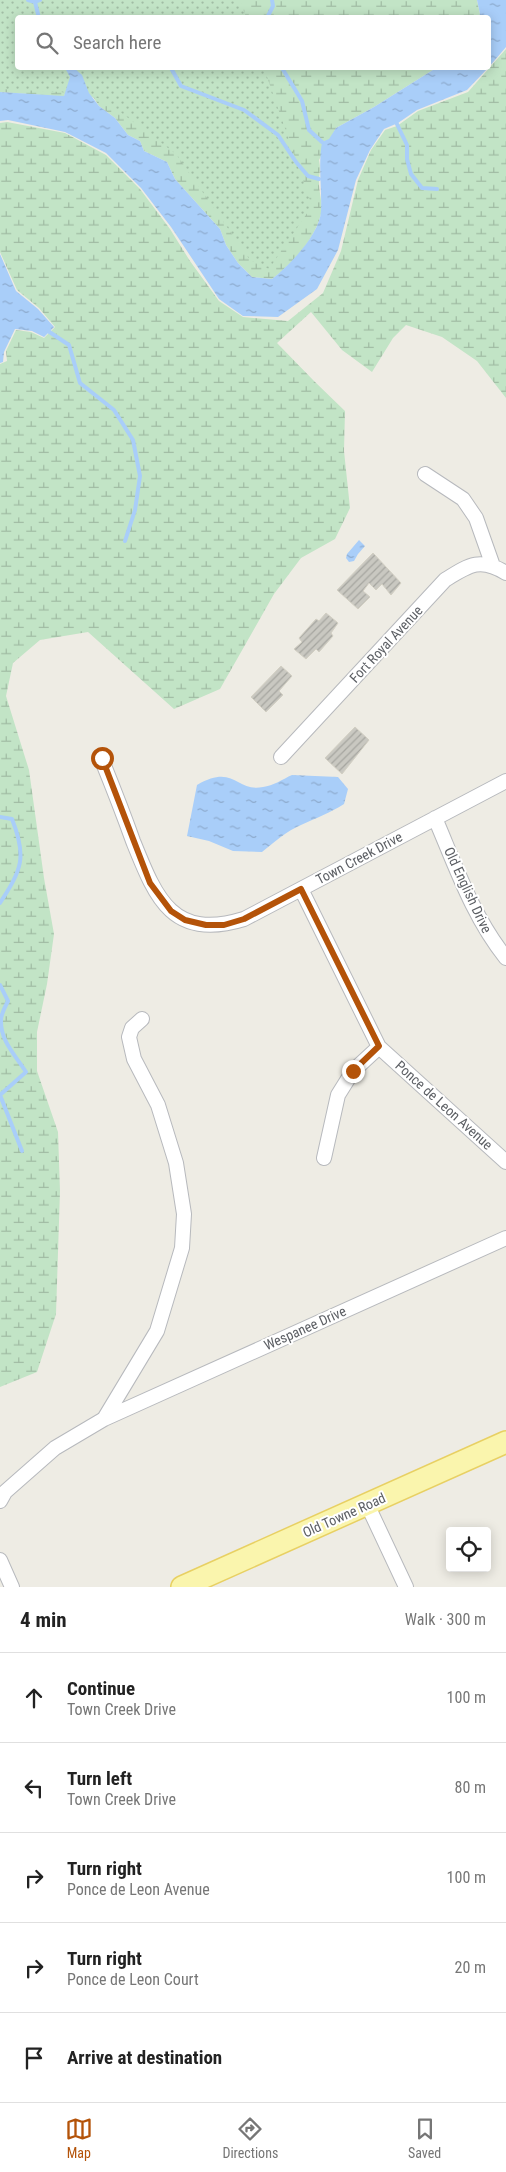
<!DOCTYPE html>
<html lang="en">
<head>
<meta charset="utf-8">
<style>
	:root { --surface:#fff; --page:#f2f2f2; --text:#222; --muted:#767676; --line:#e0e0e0; --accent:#b45309 }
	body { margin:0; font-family:"Roboto Condensed",sans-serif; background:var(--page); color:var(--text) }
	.controls { position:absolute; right:15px; bottom:15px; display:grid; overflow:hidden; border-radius:5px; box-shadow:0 2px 12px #0003 }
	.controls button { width:45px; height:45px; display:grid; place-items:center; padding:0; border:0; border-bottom:1px solid var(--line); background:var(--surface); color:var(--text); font:25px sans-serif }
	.stop { position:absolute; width:15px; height:15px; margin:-11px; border:4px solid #b45309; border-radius:50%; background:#fff }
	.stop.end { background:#b45309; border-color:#fff; box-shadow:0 1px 5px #0008 }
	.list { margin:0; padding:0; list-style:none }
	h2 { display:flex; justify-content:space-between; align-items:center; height:65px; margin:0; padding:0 20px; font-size:21px }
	h2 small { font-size:16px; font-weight:400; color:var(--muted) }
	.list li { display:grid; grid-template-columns:32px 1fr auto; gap:15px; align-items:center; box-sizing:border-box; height:90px; padding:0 20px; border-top:1px solid var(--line) }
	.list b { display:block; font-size:19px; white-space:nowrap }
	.list p { margin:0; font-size:16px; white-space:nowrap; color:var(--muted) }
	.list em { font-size:16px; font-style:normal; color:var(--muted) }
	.icon { flex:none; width:28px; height:28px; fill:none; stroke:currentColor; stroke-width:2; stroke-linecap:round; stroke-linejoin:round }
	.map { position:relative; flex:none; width:506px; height:1587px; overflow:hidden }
	.search { position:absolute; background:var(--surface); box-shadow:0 2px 12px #0003; left:15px; right:15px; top:15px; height:55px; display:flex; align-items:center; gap:12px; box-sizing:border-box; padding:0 18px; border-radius:5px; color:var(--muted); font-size:19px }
	.sheet { height:515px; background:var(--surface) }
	nav { display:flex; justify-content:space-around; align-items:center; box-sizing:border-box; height:70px; border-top:1px solid var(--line); background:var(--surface); font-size:14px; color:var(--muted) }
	nav a { display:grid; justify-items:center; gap:2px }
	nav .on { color:var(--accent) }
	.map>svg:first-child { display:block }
	.wetland { fill:url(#wetland-marsh) }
	.park { fill:url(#park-dots) }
	.water { fill:url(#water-ripples) }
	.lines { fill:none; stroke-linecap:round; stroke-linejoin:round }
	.stream { stroke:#a9cef9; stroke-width:4 }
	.building { fill:url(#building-hatch); stroke:#d2cfc3 }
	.street-casing { stroke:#b7b9bd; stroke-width:16 }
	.primary-casing { stroke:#e8d063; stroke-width:24 }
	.street { stroke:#fff; stroke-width:14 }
	.primary { stroke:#faf5ad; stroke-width:21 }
	.route { stroke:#b45309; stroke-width:6 }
	.labels { text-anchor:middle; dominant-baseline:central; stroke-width:4; stroke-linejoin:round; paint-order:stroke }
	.street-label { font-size:14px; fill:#5c5f64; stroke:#fff }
</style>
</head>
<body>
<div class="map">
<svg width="506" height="1587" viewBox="0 0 506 1587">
	<defs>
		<pattern id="wetland-marsh" width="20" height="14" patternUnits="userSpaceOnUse" patternTransform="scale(1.25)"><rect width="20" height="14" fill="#c2e4c6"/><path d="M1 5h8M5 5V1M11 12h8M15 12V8" fill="none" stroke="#a1bca4"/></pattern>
		<pattern id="park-dots" width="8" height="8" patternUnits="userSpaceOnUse" patternTransform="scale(1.25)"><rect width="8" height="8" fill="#c2e4c6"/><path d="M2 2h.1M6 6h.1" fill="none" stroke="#a1bca4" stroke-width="1.8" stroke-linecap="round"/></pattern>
		<pattern id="water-ripples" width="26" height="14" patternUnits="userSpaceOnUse" patternTransform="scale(1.25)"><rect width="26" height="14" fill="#a9cef9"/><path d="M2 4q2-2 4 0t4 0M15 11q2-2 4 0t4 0" fill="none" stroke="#8daacd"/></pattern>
		<pattern id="building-hatch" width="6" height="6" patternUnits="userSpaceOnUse" patternTransform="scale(1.25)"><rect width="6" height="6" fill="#c9c8c1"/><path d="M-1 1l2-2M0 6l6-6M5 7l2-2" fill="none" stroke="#a6a6a0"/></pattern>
	</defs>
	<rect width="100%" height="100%" fill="#eeece4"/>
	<path class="wetland" d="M0,0h477l3,14 -2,4h-460v50l49,21 -3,7h-9l-55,-4z
		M506,49v349l-29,-37 -35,-24 -36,-12 -13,13 -21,34 -30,-22 -31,-38 -34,31 37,38 31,30 -1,40 6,57 -15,31 -34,19 -27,36 -54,95 -46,20 -86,-77 -48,8 -27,23 -7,33 23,74 15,108 10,56 -7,50 -10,48v39l21,61 2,59 -4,123 -19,58 -37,15v-1023l7,-3 -1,-10 10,-21 15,2 13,6 11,-11 -16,-19 -22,-18 -17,-38v-129l7,-1 58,11 41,22 34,34 30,40 20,32 29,40 24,16 45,4 35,-28 18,-42 17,-71 13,-30 14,-20 12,-4 21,-15 50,-19z
		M74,68h362l-62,39 -38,21 -17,32c2,11 0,13 0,23 0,9 4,22 2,31 -7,27 -28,49 -49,65l-20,-2 -14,-14 -12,-18 -6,-16 -45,-50 -8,-17 -23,-11 -4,-10 -12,-6 -13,-17 -16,-12z"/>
	<path class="park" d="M0,0h240l6,17 -228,1v50h246l48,138 -43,63 -19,-9 -74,-106 -73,-55 -42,-7 -61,-3z"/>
	<path class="water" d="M477,0h29v47l-17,20 -1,-49 -10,-1 2,-3z
		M65,68h9l8,7 7,18 10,13 16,12 13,17 12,6 4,10 23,11 8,17 45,50 6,16 12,18 14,14 20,2c17,-13 48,-45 49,-68 1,-24 -3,-45 1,-69l7,-3 7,-11 38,-21 62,-39h52l-21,22 -50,20 -19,13 -14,6 -14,21 -14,30 -18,70 -21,39 -39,28 -35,-1 -24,-17 -48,-72 -30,-39 -35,-35 -41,-21 -57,-12 -8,1v-29l64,4 6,-19z
		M0,254l16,37 22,18 16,18 -10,10 -12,-6 -17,-2 -11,23 -1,10 -3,1z
		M359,540l6,6 -7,8 -4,7 -5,1 -3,-4 1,-4z
		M292,775l46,2 10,12 -4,15c-14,9 -28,14 -43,21 -14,6 -27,17 -39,27l-29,-1 -24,-10 -22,-5 10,-51c38,-22 39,8 66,2 10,-1 20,-8 29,-12z"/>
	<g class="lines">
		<path class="stream" d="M28,0l7,2 5,-2
			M35,2l4,16
			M267,18l6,-12 -1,-6
			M171,68l10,18 63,24 34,25 18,27 12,14 11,3
			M282,68l20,33 7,29 13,12
			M395,120l12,25v14l4,15 11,14 15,1
			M45,329l24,16 11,38 34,27 19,30 7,36 -5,34 -10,31
			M0,817l12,2c15,38 10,50 -12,84
			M0,985l8,16c-3,6 -7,13 -7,19 -1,21 15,36 25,52l-26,23 22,56"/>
	</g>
	<path class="building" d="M373,553l28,30 -10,12 -9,-11 -6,6 -7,-7 -6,8 7,6 -12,12 -21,-19z
		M326,613l12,10 -7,10 2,3 -14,16 -3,-3 -10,10 -12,-10 8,-7 -3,-4 17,-19 3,2z
		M281,666l11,10 -13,15 4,4 -17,17 -15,-15z
		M355,727l14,13 -27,34 -17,-16z"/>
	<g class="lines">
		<defs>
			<path id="street" d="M425,474l38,25 13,19 17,48
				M281,757l164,-177c24,-15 35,-23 61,-7
				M101,758c11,27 22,55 32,83 23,57 39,100 111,78l262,-138
				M435,818c21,49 38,99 71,140
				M301,889l78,158 127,115
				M324,1158l14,-63 15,-24 26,-24
				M104,1419l402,-181
				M0,1501l5,-9 50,-44 49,-29 53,-88 25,-83 2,-34 -8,-51 -18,-58 -24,-46 -5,-22 3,-9 10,-9
				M367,1504l39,83
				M0,1560l12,27"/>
			<path id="primary" d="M182,1587l324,-145"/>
		</defs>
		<use href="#street" class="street-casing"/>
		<use href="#primary" class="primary-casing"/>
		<use href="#street" class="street"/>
		<use href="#primary" class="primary"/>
	</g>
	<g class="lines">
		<path class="route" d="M102,758l48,125 21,28 14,9 21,5h18l20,-6 57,-30 78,157 -26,25"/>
	</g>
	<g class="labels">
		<g class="street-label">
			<text transform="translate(386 644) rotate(-47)">Fort Royal Avenue</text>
			<text transform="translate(359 858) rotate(-28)">Town Creek Drive</text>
			<text transform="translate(468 890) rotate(65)">Old English Drive</text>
			<text transform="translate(444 1105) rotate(42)">Ponce de Leon Avenue</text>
			<text transform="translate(305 1328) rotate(-24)">Wespanee Drive</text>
			<text transform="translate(344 1515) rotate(-24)">Old Towne Road</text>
		</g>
	</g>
</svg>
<div class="controls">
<button><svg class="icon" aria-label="locate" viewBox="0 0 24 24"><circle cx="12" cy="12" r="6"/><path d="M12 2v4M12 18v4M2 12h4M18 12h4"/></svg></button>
</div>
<div class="stop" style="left:102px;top:758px"></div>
<div class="stop end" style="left:353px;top:1071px"></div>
<div class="search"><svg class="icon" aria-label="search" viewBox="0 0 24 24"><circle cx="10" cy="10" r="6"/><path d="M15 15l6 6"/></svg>Search here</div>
</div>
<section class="sheet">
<h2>4 min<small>Walk · 300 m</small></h2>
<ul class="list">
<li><svg class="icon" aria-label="ahead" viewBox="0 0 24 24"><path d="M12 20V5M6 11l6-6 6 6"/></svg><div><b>Continue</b><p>Town Creek Drive</p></div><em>100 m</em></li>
<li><svg class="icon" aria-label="left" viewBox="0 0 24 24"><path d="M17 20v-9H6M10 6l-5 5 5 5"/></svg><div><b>Turn left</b><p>Town Creek Drive</p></div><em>80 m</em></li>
<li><svg class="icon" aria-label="right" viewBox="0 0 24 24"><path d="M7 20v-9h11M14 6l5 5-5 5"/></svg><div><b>Turn right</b><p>Ponce de Leon Avenue</p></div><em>100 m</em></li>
<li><svg class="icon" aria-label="right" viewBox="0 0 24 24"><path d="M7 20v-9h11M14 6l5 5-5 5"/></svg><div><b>Turn right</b><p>Ponce de Leon Court</p></div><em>20 m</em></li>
<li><svg class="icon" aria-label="arrive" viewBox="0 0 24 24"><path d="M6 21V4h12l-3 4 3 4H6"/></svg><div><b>Arrive at destination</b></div></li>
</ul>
</section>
<nav>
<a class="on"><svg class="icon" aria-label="map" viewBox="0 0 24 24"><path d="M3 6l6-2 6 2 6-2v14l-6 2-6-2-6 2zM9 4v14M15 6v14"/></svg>Map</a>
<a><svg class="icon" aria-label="directions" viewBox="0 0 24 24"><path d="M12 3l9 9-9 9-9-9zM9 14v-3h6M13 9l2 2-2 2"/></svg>Directions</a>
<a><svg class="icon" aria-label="saved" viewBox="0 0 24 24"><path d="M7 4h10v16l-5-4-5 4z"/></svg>Saved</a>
</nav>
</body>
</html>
